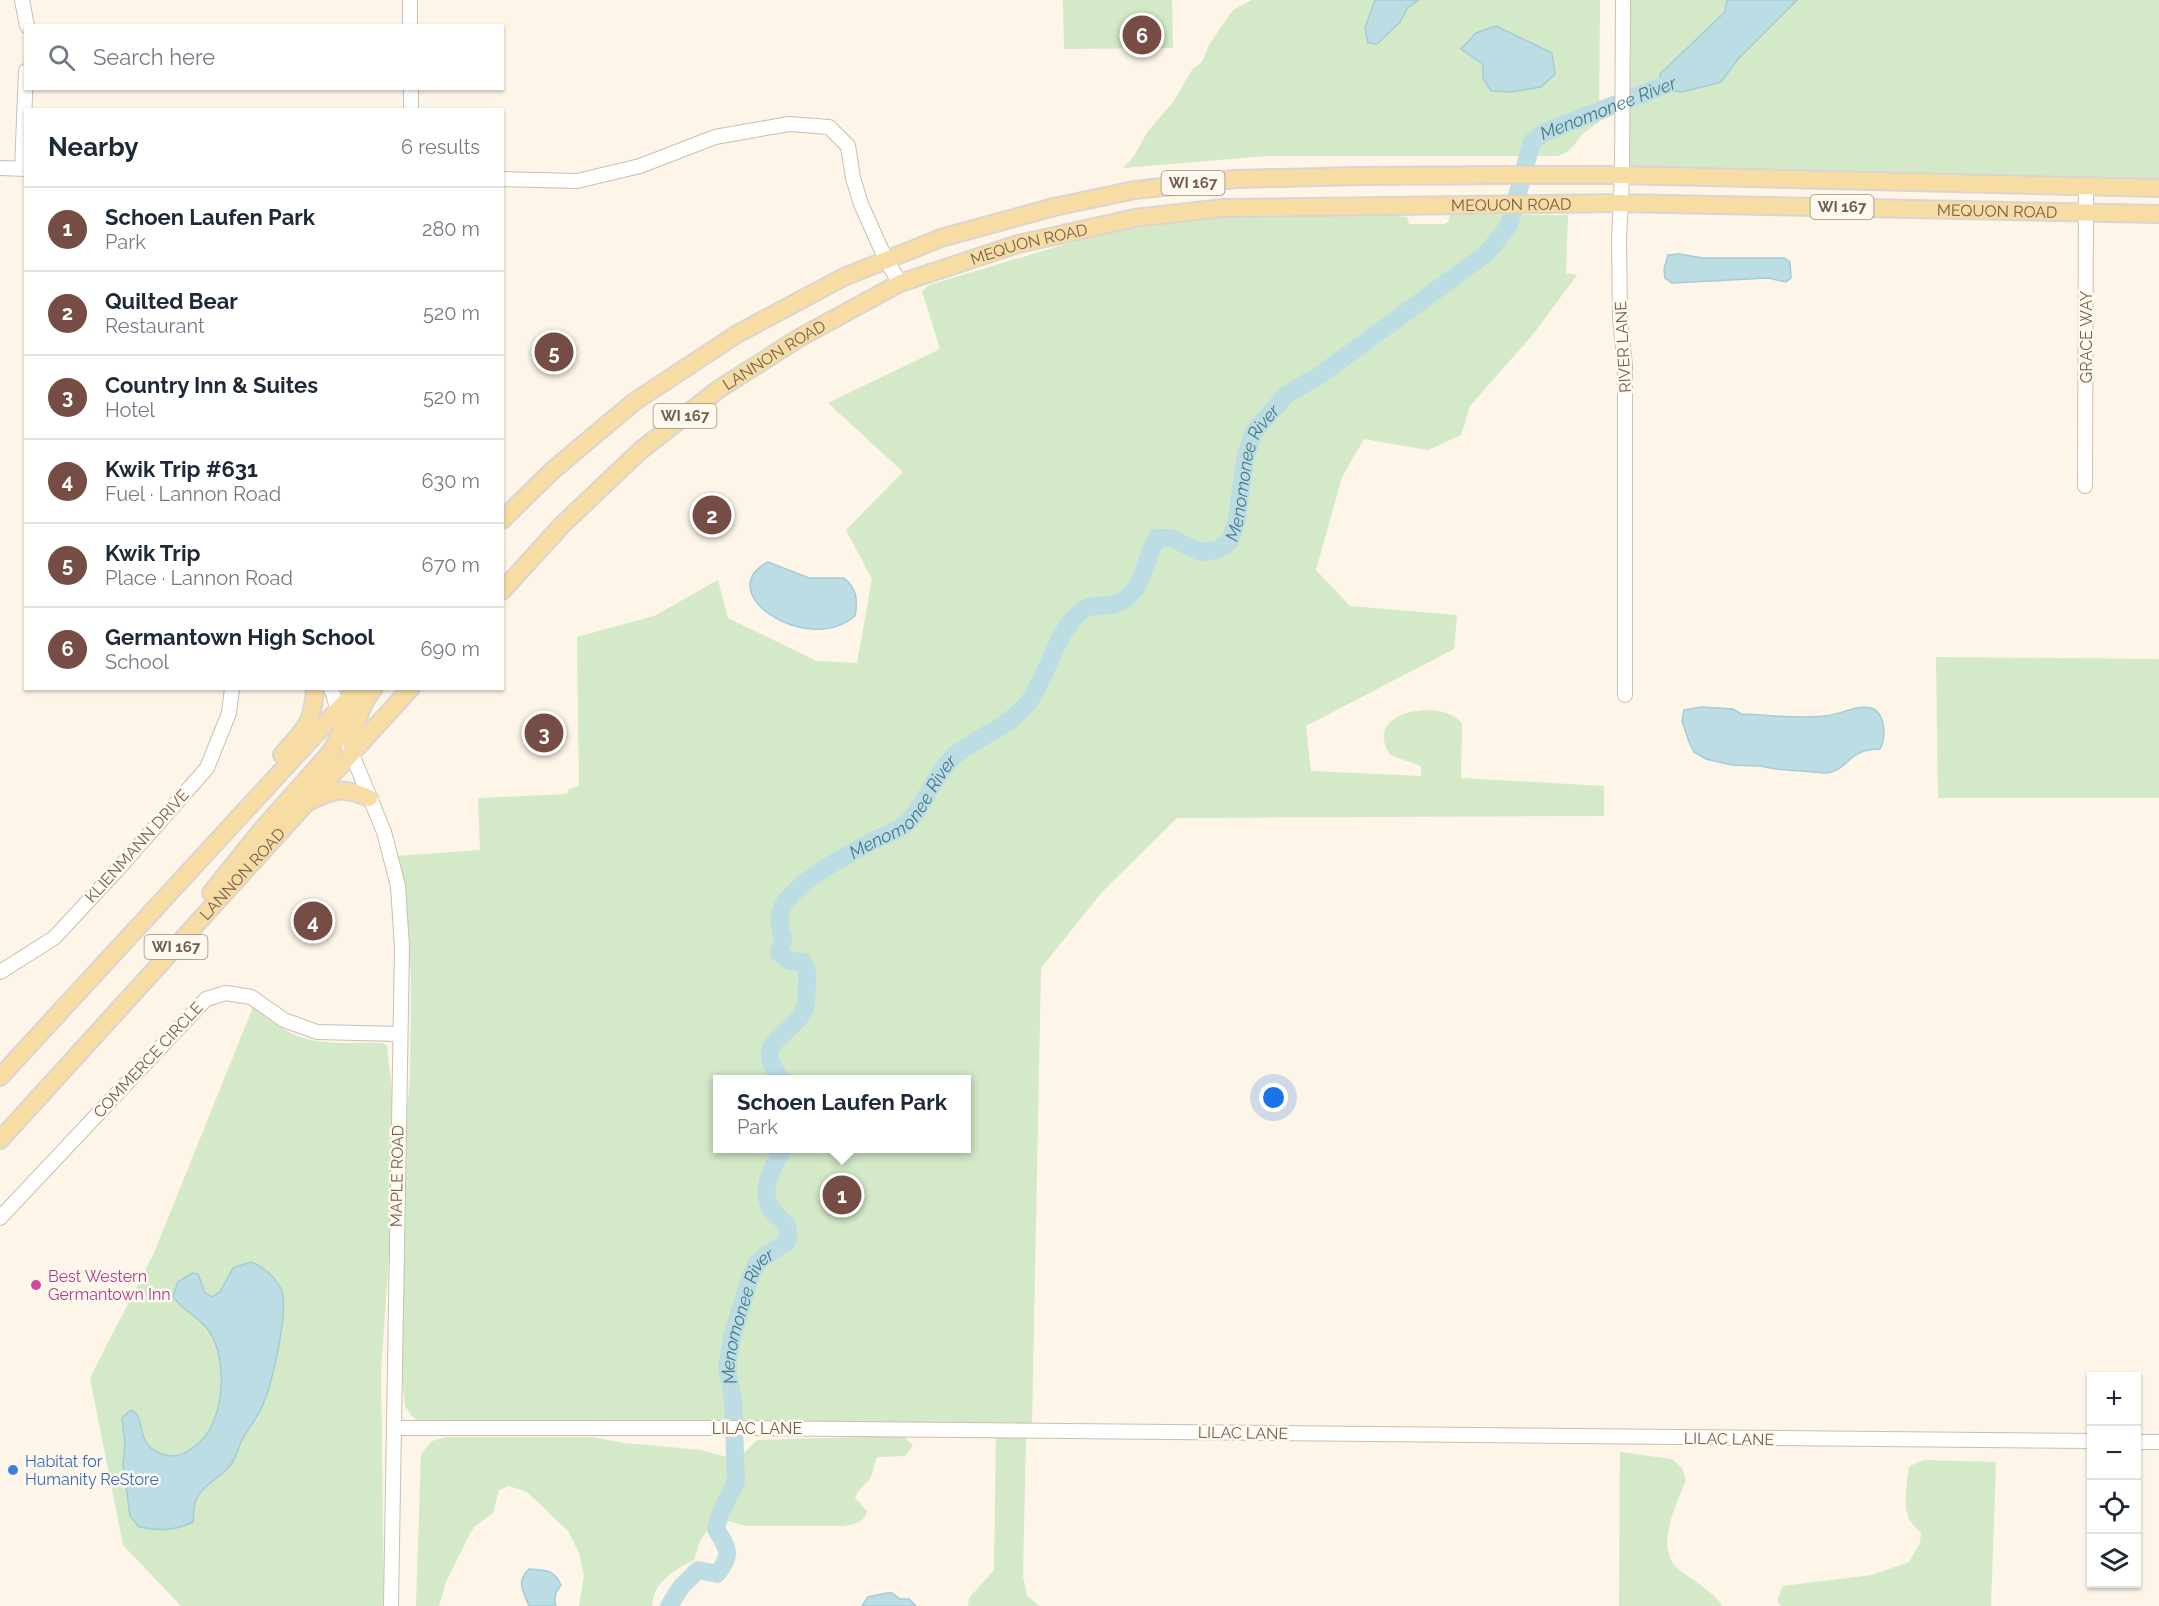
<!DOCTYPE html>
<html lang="en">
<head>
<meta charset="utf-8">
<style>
	:root { --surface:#fff; --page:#f2f2f3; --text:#1f2937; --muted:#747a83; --line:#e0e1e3; --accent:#764d44 }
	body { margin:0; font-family:Raleway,sans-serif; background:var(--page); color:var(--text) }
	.controls { position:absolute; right:18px; bottom:18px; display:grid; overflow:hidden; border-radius:0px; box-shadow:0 2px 4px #0004 }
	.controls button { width:54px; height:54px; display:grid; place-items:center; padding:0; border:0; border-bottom:2px solid var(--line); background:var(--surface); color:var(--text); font:30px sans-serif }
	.you { position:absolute; left:1274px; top:1098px; width:21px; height:21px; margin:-15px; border:4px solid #fff; border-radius:50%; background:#1a73e8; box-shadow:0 0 0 9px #1a73e833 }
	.badge { display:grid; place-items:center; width:39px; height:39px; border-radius:50%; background:var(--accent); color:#fff; font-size:20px; font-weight:700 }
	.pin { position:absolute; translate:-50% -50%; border:3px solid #fff; box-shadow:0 2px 6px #0006 }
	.popup { position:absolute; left:713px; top:1075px; width:258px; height:78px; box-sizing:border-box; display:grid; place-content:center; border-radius:0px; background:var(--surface); filter:drop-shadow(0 2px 4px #0005); font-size:20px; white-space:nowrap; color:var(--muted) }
	.popup b { font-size:22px; color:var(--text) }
	.popup::after { content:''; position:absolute; left:50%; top:100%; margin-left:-12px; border:12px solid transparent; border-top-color:var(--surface) }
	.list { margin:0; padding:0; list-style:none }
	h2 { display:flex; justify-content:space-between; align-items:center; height:78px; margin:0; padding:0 24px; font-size:26px }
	h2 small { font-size:20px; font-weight:400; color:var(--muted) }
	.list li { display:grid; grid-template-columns:39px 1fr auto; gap:18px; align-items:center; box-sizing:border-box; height:84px; padding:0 24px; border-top:2px solid var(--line) }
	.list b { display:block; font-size:22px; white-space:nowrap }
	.list p { margin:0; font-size:20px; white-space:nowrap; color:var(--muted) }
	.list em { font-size:20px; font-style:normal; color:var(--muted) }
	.icon { flex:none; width:33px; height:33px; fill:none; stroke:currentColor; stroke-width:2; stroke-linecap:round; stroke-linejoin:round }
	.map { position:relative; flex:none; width:2159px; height:1606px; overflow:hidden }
	.search { position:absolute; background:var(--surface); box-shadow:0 2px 4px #0004; left:24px; top:24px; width:480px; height:66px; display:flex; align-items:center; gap:15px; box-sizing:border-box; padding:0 21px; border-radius:0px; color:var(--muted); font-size:22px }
	.panel { position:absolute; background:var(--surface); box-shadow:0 2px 4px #0004; left:24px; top:108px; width:480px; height:582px; border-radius:0px }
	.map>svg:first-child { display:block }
	.green { fill:#d3e9c7; fill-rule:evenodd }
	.water { fill:#bddde5; stroke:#a4ccd6; stroke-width:1.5 }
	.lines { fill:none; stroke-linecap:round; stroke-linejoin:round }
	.river { stroke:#bddde5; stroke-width:18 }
	.minor-casing { stroke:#cdbeaf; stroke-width:16 }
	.major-casing { stroke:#dbd5d1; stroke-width:20 }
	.minor { stroke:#fff; stroke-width:14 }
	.major { stroke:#f7dda4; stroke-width:16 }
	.hotel-dot { fill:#d1479c; stroke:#fef9ef; stroke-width:2 }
	.shop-dot { fill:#3f7fe0; stroke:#fef9ef; stroke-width:2 }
	.labels { text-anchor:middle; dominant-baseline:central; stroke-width:5; stroke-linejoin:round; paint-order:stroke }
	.shield { fill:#fef9ef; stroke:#9e8c7e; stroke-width:1.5 }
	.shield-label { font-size:15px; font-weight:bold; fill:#755d4d }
	.street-label { font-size:16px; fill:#755d4d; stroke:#fef9ef }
	.hotel-label { font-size:16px; fill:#b23c85; stroke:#fef9ef; text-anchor:start }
	.shop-label { font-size:16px; fill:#366cbe; stroke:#fef9ef; text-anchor:start }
	.water-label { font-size:18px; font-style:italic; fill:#477a87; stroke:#fef9ef }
</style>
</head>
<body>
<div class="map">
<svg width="2159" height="1606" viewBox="0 0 2159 1606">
	<rect width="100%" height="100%" fill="#fcf5e8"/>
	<path class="green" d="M1063,0h109l1,48 -109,1z
		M1252,0h348l-1,122c-5,4 -11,7 -16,12 -10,10 -10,17 -25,22h-292l-143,12 11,-12 14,-25 26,-30 18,-31 10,-8 8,-19 23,-33z
		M1623,0h536v181l-537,-6z
		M1376,214l31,3 2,7h35l4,-2 2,-7h118l-2,58 11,2 -43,58 -64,73 -9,29 -33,15 -64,-11 -22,38 -26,93 34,36 107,9 -3,34 -148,77 5,45 110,5v-10l-31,-11c-29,-45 52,-57 72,-32l-1,55 143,8v30l-427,2 -75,74 -61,76 -9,456 -608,-4h-7l-6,-5 -6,-9 -6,-58 4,-191 7,-79 1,-102 -7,-83 -7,-37 83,-6 -2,-52 89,-4 2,-5 10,-3 -2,-149 77,-21 64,-36 10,38 89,43 40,2 15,-84 -26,-49 57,-58 -75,-69 112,-54 -18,-58 7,-6 160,-48 42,-8 82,-11zM718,1080h248v68h-248z
		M1936,657l223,2v139h-221z
		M253,1007c14,11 28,22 44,29 27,10 58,6 86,7l4,3 7,63 -5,145 -8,118 3,234h-203l-58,-61 -33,-167 64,-125z
		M903,1436l10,9 -8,11 -27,1c-5,7 -4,12 -7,20 -5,8 -11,9 -16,21l12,13c-3,13 -14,13 -24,15h-98l-15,-5 -20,5 -10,15 -6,19c-21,11 -40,21 -42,46h-73l5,-30 -5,-23 -11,-22 -41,-39 -18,-6 -10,4 -6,23 -19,14 -7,12 -21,43 -7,24h-23l5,-152 11,-13 14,-4h146l32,6 77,7 25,7 16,-2 15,-15z
		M996,1436h30l-3,140 4,20 12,10h-71l1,-8 25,-28z
		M1620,1452l52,7 10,9 4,12c-9,23 -30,63 -11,86 6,6 16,12 23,17 8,7 19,13 24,23h-103z
		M1923,1460l73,2 -5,144h-210l-4,-6 6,-14 89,-11 37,-13 11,-19 1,-10c-3,-4 -7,-7 -10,-11 -9,-14 -4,-40 -2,-55z"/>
	<path class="water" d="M1375,0h44l-11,7 -8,15 -23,22 -9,-1 -3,-15z
		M1727,0h70l-59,59 -17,23 -39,10 -22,-3v-15l65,-62z
		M1496,26l56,27 3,21 -14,13 -30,5 -20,-1 -8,-13v-14l-22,-15 15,-16z
		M1679,254l24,4h81l6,4 1,16 -5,4 -18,-4 -96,5 -7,-5 -1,-9 4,-14z
		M768,562l41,16h35c13,10 14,23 11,38 -48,41 -145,-24 -87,-54z
		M1702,707l31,2 8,5c30,1 54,5 84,2 15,-1 32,-12 46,-8 15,5 15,30 9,41 -33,0 -30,20 -53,24l-51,-4 -16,-3 -28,-1 -26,-6 -12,-7 -5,-10 -7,-21 2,-11z
		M251,1262c12,4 24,15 30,27 9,18 -9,94 -17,113 -5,14 -16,26 -23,40 -3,7 -5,15 -9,21 -10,15 -32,22 -37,40 -2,6 -1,13 -2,19 -19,9 -33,9 -54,5l-9,-11 -5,-37 -2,-15 2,-20 -3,-26 9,-8c16,7 3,32 28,43 17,7 27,1 41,-11 25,-23 28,-84 9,-111 -9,-15 -27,-19 -36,-35l5,-14 14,-9 6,1 7,19 7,4 8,-5 13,-24z
		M529,1569c17,2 24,-1 32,16 -5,6 -8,13 -5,21h-27c-5,-14 -14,-24 0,-37z
		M887,1593h5l8,6h9l7,7h-54l6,-9z"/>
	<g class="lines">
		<g class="river">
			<path id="s1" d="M782,1080c-32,-41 7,-40 21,-68 5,-10 3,-18 4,-28 0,-9 1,-15 -4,-22l-13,-1 -11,-8c1,-4 3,-8 4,-13 0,-4 -3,-9 -3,-13 -2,-7 1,-19 5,-25 19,-25 59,-45 86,-60 12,-7 26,-10 36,-19 18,-17 27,-49 47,-67 23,-19 55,-29 74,-53 20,-27 26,-68 52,-91 10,-9 23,-5 34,-8 31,-9 29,-43 43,-66h14l29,14 17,-2 13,-9 7,-22 9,-65 9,-24 31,-35 34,-20 167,-122 22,-28 23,-83 13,-10 128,-50 9,-8"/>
			<path id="s2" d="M669,1606l12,-19 17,-17 19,4c16,-20 11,-25 -1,-45l4,-15 16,-32 -3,-84 -6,-30 5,-31 19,-62 5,-10 5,-6 26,-17c6,-25 -14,-22 -19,-40 -6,-18 7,-40 16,-54"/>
		</g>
		<defs>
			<path id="minor" d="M22,0l5,26
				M410,0v26
				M1623,0l-1,175 -3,64 1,79 5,48v329
				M411,110v-22
				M0,168l26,1
				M22,169l4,-98
				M502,179l75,2 63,-15 75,-29 74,-13 40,3 19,19 5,32 8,26 25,56 14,23
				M2085,486l1,-299
				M331,688l9,29
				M349,747l35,85 14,54 4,61 -11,659
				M0,972l54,-34 65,-70 88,-100 22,-55 3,-25
				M0,1218l206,-219 20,-6 25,4 33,23 33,12 83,2
				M394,1428h355l1343,13
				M2136,1442h23"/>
			<g id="major">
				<path d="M502,520l51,-50 81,-68 103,-68 107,-57 97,-39 113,-31 81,-17 101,-11 123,-3 150,-1h113l537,13"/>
				<path id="s3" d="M502,591l61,-67 78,-74 78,-61 80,-51 101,-55 118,-39 117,-26 89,-10 395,-5 540,11"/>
				<path d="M351,754c4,-25 7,-46 23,-66"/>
				<path d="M282,755c23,-27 31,-30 33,-67"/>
				<path d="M312,800c23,-11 33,-13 57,-2"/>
				<path d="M211,893l48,-60 70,-79c12,-17 16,-34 21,-55"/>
				<path d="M0,1077l358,-389"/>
				<path id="s4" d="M0,1140l411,-452"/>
			</g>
		</defs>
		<use href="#minor" class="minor-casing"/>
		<use href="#major" class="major-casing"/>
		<use href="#minor" class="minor"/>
		<use href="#major" class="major"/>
	</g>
	<circle class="hotel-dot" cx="36" cy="1285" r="6"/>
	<circle class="shop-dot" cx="13" cy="1470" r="6"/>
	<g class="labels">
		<g class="shield">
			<rect x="1161.5" y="171" width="63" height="24" rx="4.5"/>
			<rect x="1810.5" y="195" width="63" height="24" rx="4.5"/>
			<rect x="653.5" y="404" width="63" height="24" rx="4.5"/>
			<rect x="144.5" y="935" width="63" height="24" rx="4.5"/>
		</g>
		<g class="shield-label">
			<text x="1193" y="183">WI 167</text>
			<text x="1842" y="207">WI 167</text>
			<text x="685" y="416">WI 167</text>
			<text x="176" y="947">WI 167</text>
		</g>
		<g class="street-label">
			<text stroke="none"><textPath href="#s3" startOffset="1128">MEQUON ROAD</textPath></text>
			<text stroke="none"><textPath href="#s3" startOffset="1614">MEQUON ROAD</textPath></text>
			<text stroke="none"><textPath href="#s3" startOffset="642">MEQUON ROAD</textPath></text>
			<text transform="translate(2086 337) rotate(-90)">GRACE WAY</text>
			<text transform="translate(1623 347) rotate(-93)">RIVER LANE</text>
			<text stroke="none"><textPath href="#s3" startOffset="362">LANNON ROAD</textPath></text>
			<text transform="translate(137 846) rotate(-48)">KLIENMANN DRIVE</text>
			<text stroke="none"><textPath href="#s4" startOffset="360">LANNON ROAD</textPath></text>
			<text transform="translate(148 1060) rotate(-47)">COMMERCE CIRCLE</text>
			<text transform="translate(397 1176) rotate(-89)">MAPLE ROAD</text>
			<text x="757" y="1428">LILAC LANE</text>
			<text transform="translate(1243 1433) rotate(1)">LILAC LANE</text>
			<text transform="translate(1729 1439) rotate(1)">LILAC LANE</text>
		</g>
		<g class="hotel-label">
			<text x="48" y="1276">Best Western<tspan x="48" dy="18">Germantown Inn</tspan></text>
		</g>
		<g class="shop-label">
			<text x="25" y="1461">Habitat for<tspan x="25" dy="18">Humanity ReStore</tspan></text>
		</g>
		<g class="water-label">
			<text stroke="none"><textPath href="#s1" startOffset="1450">Menomonee River</textPath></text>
			<text stroke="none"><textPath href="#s1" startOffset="910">Menomonee River</textPath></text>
			<text stroke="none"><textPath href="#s1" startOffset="369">Menomonee River</textPath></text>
			<text stroke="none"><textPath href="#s2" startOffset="338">Menomonee River</textPath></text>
		</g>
	</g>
</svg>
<div class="controls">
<button>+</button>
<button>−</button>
<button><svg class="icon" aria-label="locate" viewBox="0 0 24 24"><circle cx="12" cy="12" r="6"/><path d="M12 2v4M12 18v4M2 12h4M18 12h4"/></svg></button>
<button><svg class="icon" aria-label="layers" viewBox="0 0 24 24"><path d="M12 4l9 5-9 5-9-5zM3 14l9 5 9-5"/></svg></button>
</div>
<div class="you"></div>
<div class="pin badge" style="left:842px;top:1195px">1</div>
<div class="popup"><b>Schoen Laufen Park</b>Park</div>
<div class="pin badge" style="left:712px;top:515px">2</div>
<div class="pin badge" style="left:544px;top:733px">3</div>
<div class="pin badge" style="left:313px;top:921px">4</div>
<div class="pin badge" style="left:554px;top:352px">5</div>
<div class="pin badge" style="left:1142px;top:35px">6</div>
<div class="search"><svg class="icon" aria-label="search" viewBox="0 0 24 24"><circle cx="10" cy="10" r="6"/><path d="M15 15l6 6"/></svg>Search here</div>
<section class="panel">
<h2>Nearby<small>6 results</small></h2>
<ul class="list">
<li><span class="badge">1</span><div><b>Schoen Laufen Park</b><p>Park</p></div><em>280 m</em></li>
<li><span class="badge">2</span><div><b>Quilted Bear</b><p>Restaurant</p></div><em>520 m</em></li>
<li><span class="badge">3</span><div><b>Country Inn &amp; Suites</b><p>Hotel</p></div><em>520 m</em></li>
<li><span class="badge">4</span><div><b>Kwik Trip #631</b><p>Fuel · Lannon Road</p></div><em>630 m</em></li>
<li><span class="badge">5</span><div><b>Kwik Trip</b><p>Place · Lannon Road</p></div><em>670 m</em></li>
<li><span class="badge">6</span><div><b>Germantown High School</b><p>School</p></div><em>690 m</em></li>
</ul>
</section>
</div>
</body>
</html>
